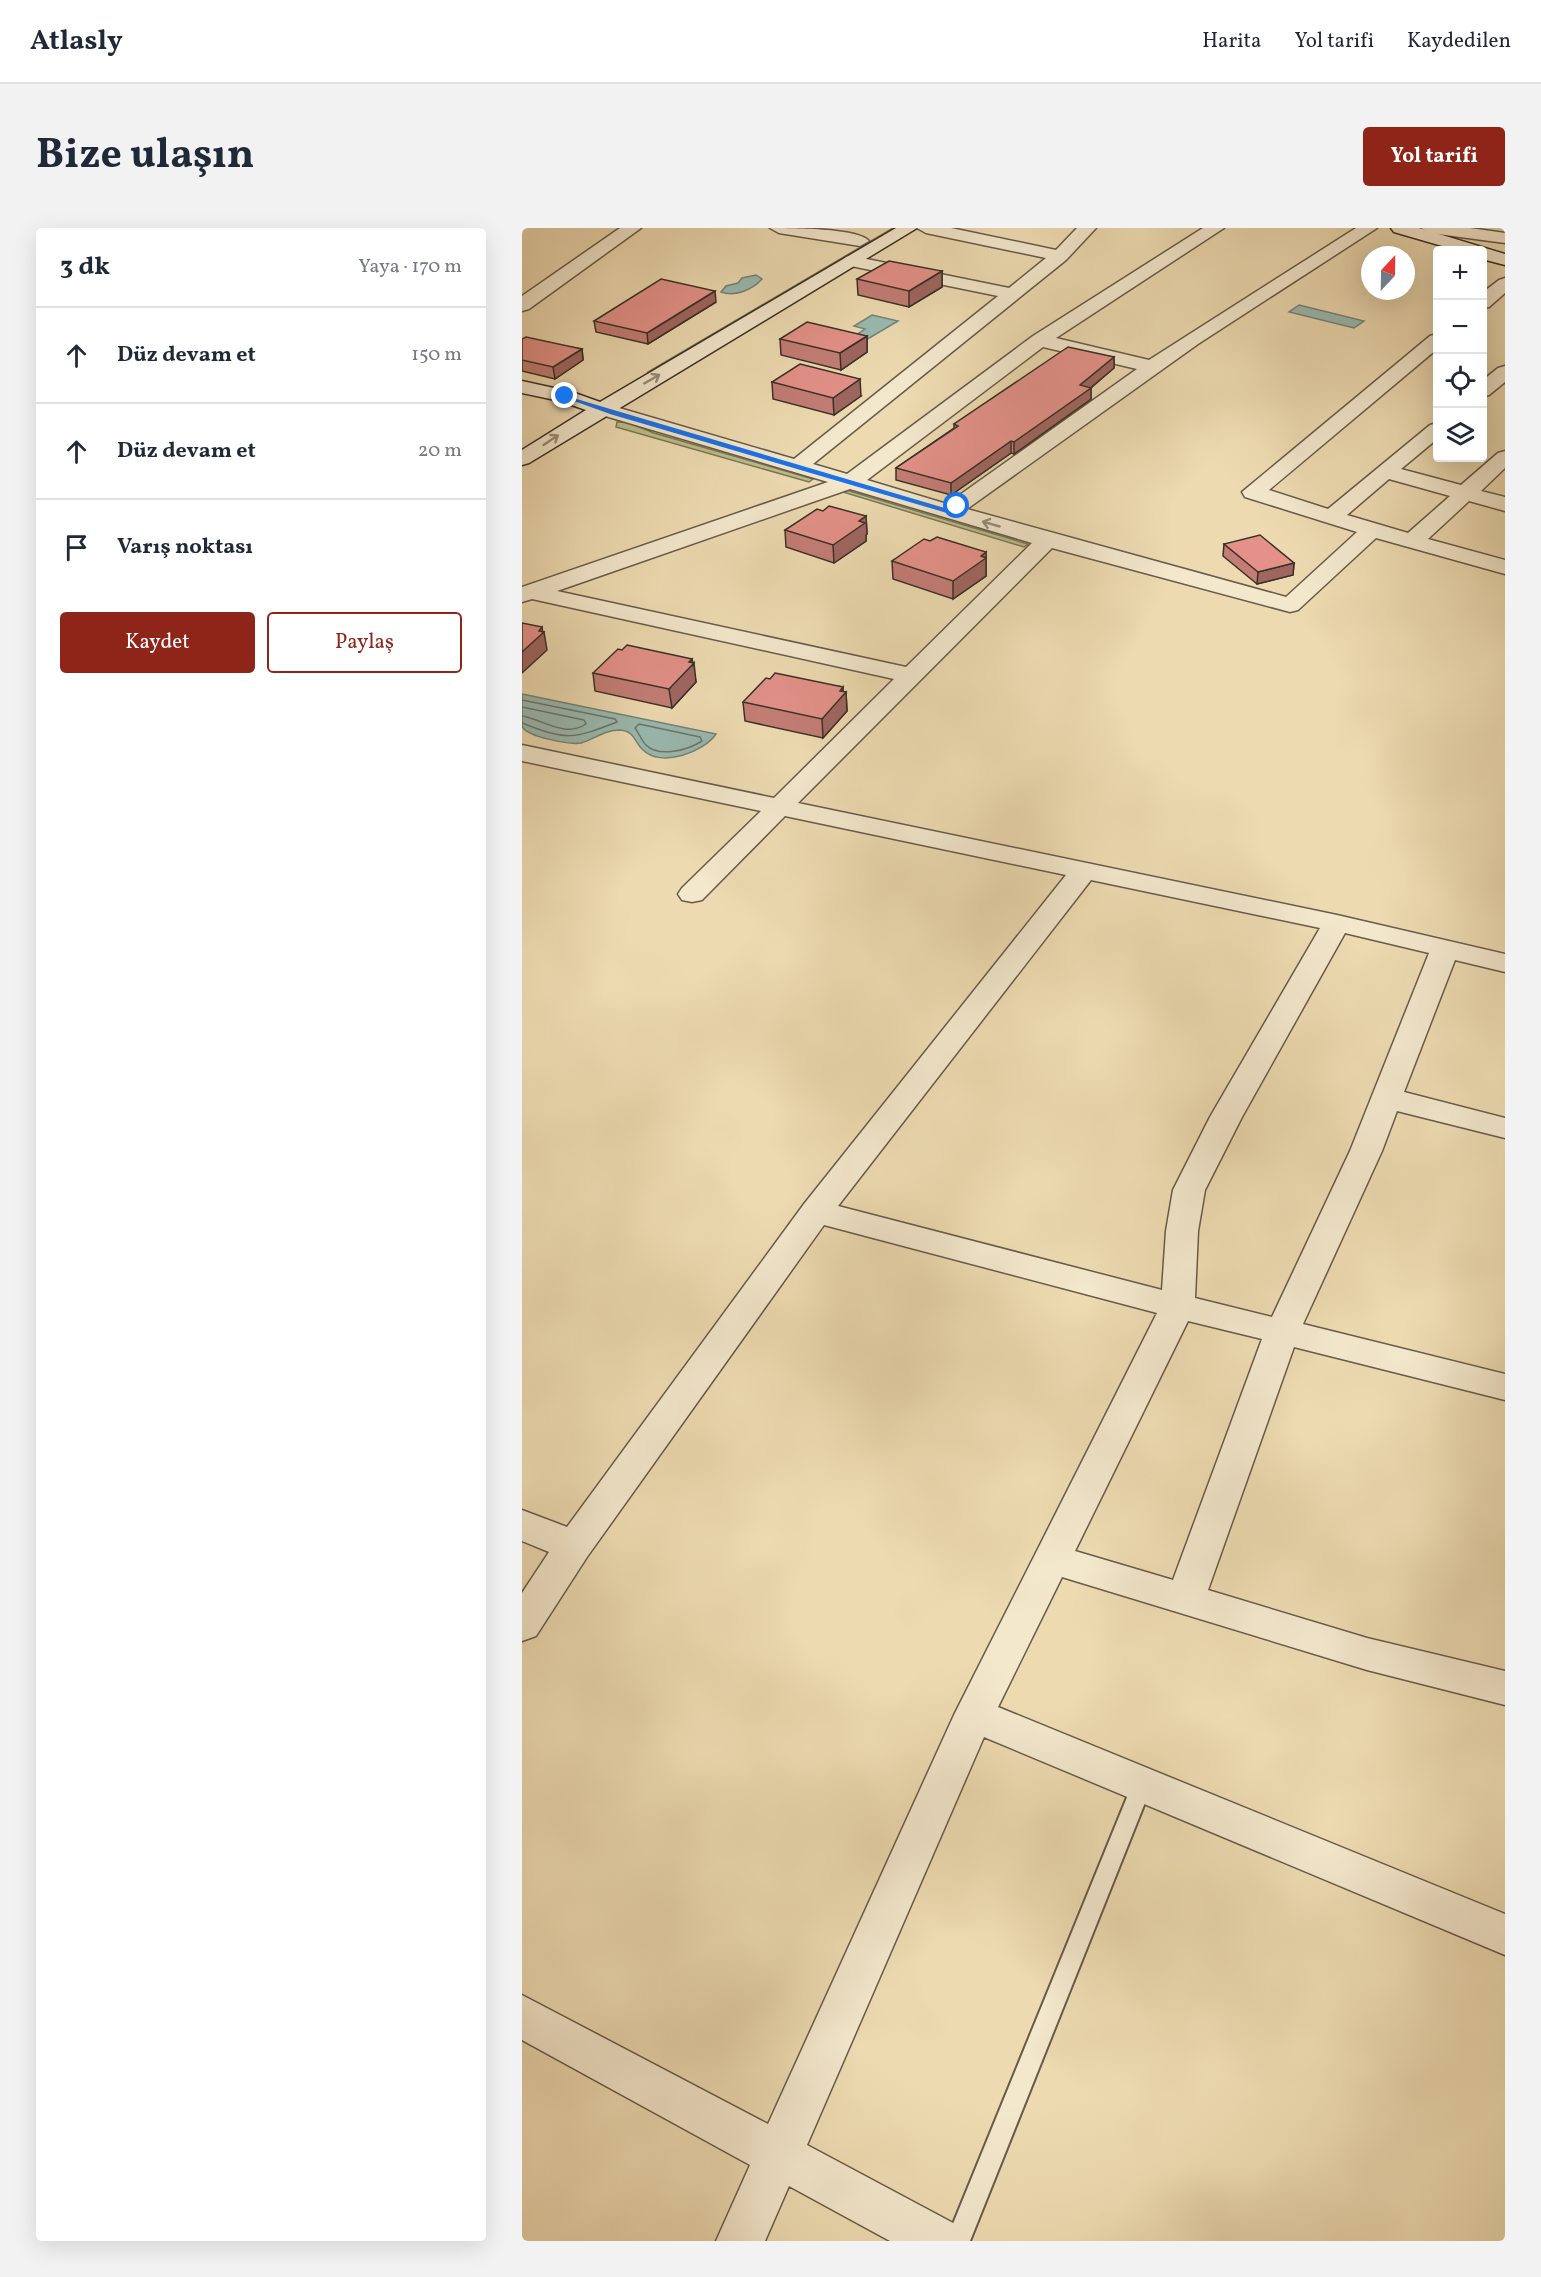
<!DOCTYPE html>
<html lang="tr">
<head>
<meta charset="utf-8">
<style>
	:root { --surface:#fff; --page:#f2f2f3; --text:#1f2937; --muted:#747a83; --line:#e0e1e3; --accent:#8f2418 }
	body { margin:0; font-family:Vollkorn,serif; background:var(--page); color:var(--text) }
	.controls { position:absolute; right:18px; top:18px; display:grid; overflow:hidden; border-radius:6px; box-shadow:0 6px 24px #0002 }
	.controls button { width:54px; height:54px; display:grid; place-items:center; padding:0; border:0; border-bottom:2px solid var(--line); background:var(--surface); color:var(--text); font:30px sans-serif }
	.compass { position:absolute; left:839px; top:18px; width:54px; height:54px; border-radius:50%; background:var(--surface); box-shadow:0 6px 24px #0002; rotate:22deg }
	.stop { position:absolute; width:18px; height:18px; margin:-14px; border:4px solid #1a73e8; border-radius:50%; background:#fff }
	.stop.end { background:#1a73e8; border-color:#fff; box-shadow:0 2px 6px #0008 }
	.list { margin:0; padding:0; list-style:none }
	h2 { display:flex; justify-content:space-between; align-items:center; height:78px; margin:0; padding:0 24px; font-size:26px }
	h2 small { font-size:20px; font-weight:400; color:var(--muted) }
	.list li { display:grid; grid-template-columns:39px 1fr auto; gap:18px; align-items:center; box-sizing:border-box; height:96px; padding:0 24px; border-top:2px solid var(--line) }
	.list b { display:block; font-size:22px; white-space:nowrap }
	.list em { font-size:20px; font-style:normal; color:var(--muted) }
	.actions { display:flex; gap:12px; padding:18px 24px }
	.actions a { flex:1; padding:14px 0; border:2px solid var(--accent); border-radius:6px; text-align:center; font-size:21px; color:var(--accent) }
	.actions .main { background:var(--accent); color:#fff }
	.icon { flex:none; width:33px; height:33px; fill:none; stroke:currentColor; stroke-width:2; stroke-linecap:round; stroke-linejoin:round }
	.map { position:relative; flex:none; width:983px; height:2013px; overflow:hidden; border-radius:6px }
	header { display:flex; align-items:center; gap:36px; box-sizing:border-box; height:84px; padding:0 30px; background:var(--surface); border-bottom:2px solid var(--line) }
	header strong { font-size:28px }
	nav { display:flex; gap:33px; margin-inline-start:auto; font-size:21px }
	.intro { display:flex; align-items:center; justify-content:space-between; box-sizing:border-box; height:144px; padding:0 36px }
	h1 { margin:0; font-size:42px }
	.button { padding:15px 27px; border-radius:6px; background:var(--accent); color:#fff; font-size:21px; font-weight:700 }
	main { display:flex; gap:36px; padding:0 36px }
	aside { flex:1; background:var(--surface); border-radius:6px; box-shadow:0 6px 24px #0002 }
	.map>svg:first-child { display:block }
	.green { fill:#bbbe89; stroke:#7a7858; stroke-width:1.5 }
	.water { fill:#9abab1; stroke:#748379; stroke-width:1.5 }
	.lines { fill:none; stroke-linecap:round; stroke-linejoin:round }
	.shore { stroke:#6a766c; stroke-width:1.5 }
	.service-casing { stroke:#675b49; stroke-width:4 }
	.minor-casing { stroke:#675b49; stroke-width:3 }
	.secondary-casing { stroke:#3a3126; stroke-width:3 }
	.service { fill:#f3e7cc; fill-rule:evenodd }
	.minor { fill:#f3e7cc; fill-rule:evenodd }
	.secondary { fill:#f3e7cc; fill-rule:evenodd }
	.wall { fill:#c37d76; stroke:#3a3126; stroke-width:1.5 }
	.shaded-wall { fill:#9f6660; stroke:#3a3126; stroke-width:1.5 }
	.building { fill:#e39189; stroke:#3a3126; stroke-width:1.5 }
	.oneway { stroke:#968c79 }
	.route { fill:#1a73e8 }
</style>
</head>
<body>
<header>
<strong>Atlasly</strong>
<nav><a>Harita</a><a>Yol tarifi</a><a>Kaydedilen</a></nav>
</header>
<div class="intro"><h1>Bize ulaşın</h1><a class="button">Yol tarifi</a></div>
<main>
<aside>
<h2>3 dk<small>Yaya · 170 m</small></h2>
<ul class="list">
<li><svg class="icon" aria-label="ahead" viewBox="0 0 24 24"><path d="M12 20V5M6 11l6-6 6 6"/></svg><div><b>Düz devam et</b></div><em>150 m</em></li>
<li><svg class="icon" aria-label="ahead" viewBox="0 0 24 24"><path d="M12 20V5M6 11l6-6 6 6"/></svg><div><b>Düz devam et</b></div><em>20 m</em></li>
<li><svg class="icon" aria-label="arrive" viewBox="0 0 24 24"><path d="M6 21V4h12l-3 4 3 4H6"/></svg><div><b>Varış noktası</b></div></li>
</ul>
<div class="actions"><a class="main">Kaydet</a><a>Paylaş</a></div>
</aside>
<div class="map">
<svg width="983" height="2013" viewBox="0 0 983 2013">
	<rect width="100%" height="100%" fill="#eddab1"/>
	<filter id="stains"><feTurbulence type="fractalNoise" baseFrequency=".00333" numOctaves="4"/><feColorMatrix values="0 0 0 0 .2 0 0 0 0 .09 0 0 0 0 .02 0 0 0 .5 -.17"/></filter>
	<radialGradient id="worn" r=".72"><stop offset=".6" stop-color="#630" stop-opacity="0"/><stop offset="1" stop-color="#630" stop-opacity=".3"/></radialGradient>
	<path class="green" d="M371,0h6l-253,148 2,-4z
		M95,194h10l27,11 159,46 -4,3 -193,-55z
		M324,262l182,54 -4,3 -181,-55z"/>
	<path class="water" d="M234,47l6,4c-10,11 -27,18 -41,13l5,-6 12,-3 4,-5z
		M777,77l65,16 -10,7 -65,-16z
		M350,87l26,6 -32,19 -13,-3 12,-8 -11,-3z
		M0,466l194,40c-12,18 -55,34 -73,16 -9,-8 -8,-19 -23,-20 -16,0 -25,9 -39,13 -10,2 -55,-6 -59,-17 0,-9 0,-23 0,-32z"/>
	<g class="lines">
		<path class="shore" d="M0,472l93,19 2,3c-44,17 -50,19 -95,1
			M0,479l62,13 2,4c-21,14 -42,-4 -64,-8
			M117,496l61,13 2,4c-14,9 -43,17 -56,4 -5,-5 -7,-12 -11,-17z"/>
		<defs>
			<path id="service" d="M620,1548l7,3 3,6 -182,456h-24l186,-456 3,-6z"/>
			<path id="minor" d="M98,0h21l-112,81 -7,2v-15z
				M248,0c18,0 89,0 99,13l-9,5 -81,-13z
				M395,0h34l105,22 21,-22h19l-30,32 -253,204 34,10 186,-138 170,-108h21l-168,110 93,22 207,-132h21l-179,116 -231,165 319,88 71,-65 -112,-35 -3,-5 188,-156 7,-2v15l-168,141 59,19 102,-84 7,-2v16l-36,30 60,16 37,-32 7,-2v17l-24,23 24,6v14l-36,-10 -41,38 77,21v14l-129,-36 -78,72 -8,2 -238,-64 -254,255 539,112 168,39v18l-50,-12 -51,132 101,26v20l-108,-27 -15,40 -79,173 202,50v26l-211,-53 -86,243 159,48 138,33v34l-138,-35 -305,-93 -64,130 507,207v41l-521,-218 -177,408 148,79 7,17h-72l-101,-55 -24,55h-49l34,-76 -228,-125v-45l246,129 186,-409 203,-402 -333,-88 -237,332 -51,79 -14,5v-48l27,-41 -27,-11v-31l45,17 237,-323 262,-329 -281,-59 -83,84 -10,2 -10,-2 -4,-6 4,-6 79,-77 -239,-50v-16l252,53 120,-119 -362,-80 -10,3v-15l306,-105 -233,-69 -3,-4 3,-4h14l185,54 204,-163 -152,-31 -3,-4 3,-4 6,-1 157,32 37,-30 -120,-25zM521,119l94,22 -190,135 -80,-24zM867,251l61,17 -42,37 -61,-18zM328,261l182,54 -126,124 -349,-76zM569,652l229,48 -110,189 -37,73 -7,41 -4,59 -324,-84zM823,705l84,20 -79,198 -78,166 -77,-19 3,-67 7,-41 37,-73zM666,1093l74,18 -89,241 -98,-29z
				M899,0h49l35,5v10l-75,-10z
				M983,50v15l-16,14 -7,1v-15l17,-13z
				M983,138v16l-16,13 -7,2v-16l16,-13z"/>
			<path id="secondary" d="M374,0h21l-388,235 -7,2v-15l64,-40 -26,-9 -38,-8v-12l50,11 28,10z
				M869,0h28l86,26v11l-23,-6v-9h-26l-62,-18z"/>
		</defs>
		<use href="#service" class="service-casing"/>
		<use href="#minor" class="minor-casing"/>
		<use href="#secondary" class="secondary-casing"/>
		<use href="#service" class="service"/>
		<use href="#minor" class="minor"/>
		<use href="#secondary" class="secondary"/>
	</g>
	<path class="wall" d="M420,43v16l-33,20 -51,-12 -1,-16z
		M194,74l-68,42 -52,-12 -2,-11z
		M345,108v16l-26,18 -60,-15 -1,-16z
		M0,111l60,10 1,11 -28,19 -33,-8z
		M592,129v11l-23,20v11l-77,55 -3,-1 -60,42 -55,-15v-12l58,-40v-4z
		M250,154l89,14 -27,19 -61,-16z
		M301,283l43,5 1,18 -1,1v6l-32,22 -48,-16 -1,-17z
		M408,313l56,11v24l-33,23 -60,-20 -1,-18z
		M702,316l70,19 -1,12 -36,9 -34,-28z
		M170,431l4,23 -24,26 -77,-17 -2,-18z
		M248,451l73,8v5h3l1,19 -24,27 -78,-17 -2,-19z"/>
	<path class="shaded-wall" d="M420,43v16l-33,20v-16z
		M193,63l1,11 -68,42 -1,-11z
		M345,108v16l-26,18 -1,-17z
		M60,121l1,11 -28,19 -2,-12z
		M592,129v11l-25,21 2,-1v11l-77,55v-12l66,-57z
		M338,151l1,17 -27,19 -1,-17z
		M489,213v12l-60,42v-12z
		M344,288l1,18 -1,1v6l-32,22 -1,-18 26,-24z
		M464,324v24l-33,23v-18z
		M772,335l-1,12 -36,9 1,-12z
		M20,399l1,6 1,-1 3,18 -25,23v-21z
		M170,431l1,6 1,-2 2,19 -24,26 -3,-19z
		M321,459v8l3,-3 1,19 -24,27 -1,-19z"/>
	<path class="building" d="M367,33l53,10 -33,20 -52,-12z
		M139,51l54,12 -68,42 -53,-12z
		M285,94l60,14 -27,17 -60,-14z
		M4,109l56,12 -29,18 -31,-7v-21z
		M546,119l46,10 -34,28 11,3 -77,54 -3,-1 -60,42 -55,-15 62,-42 -4,-2z
		M278,136l60,15 -27,19 -61,-16z
		M307,278l37,10 -7,5 6,2 -32,22 -48,-15 32,-21 6,2z
		M738,307l34,28 -36,9 -34,-28z
		M415,309l49,15 -5,4 5,2 -33,23 -61,-20 32,-22 6,2z
		M0,395l20,4 -3,4 5,1 -22,20z
		M105,417l65,14 -3,3 5,1 -25,26 -76,-16 25,-24 4,1z
		M253,445l68,14 -3,4 6,1 -24,27 -79,-17 23,-24 4,1z"/>
	<defs><path id="oneway-shaft" d="M-6 0H5M1.5-3L5.5 0L1.5 3" fill="none" stroke-width="1.6" stroke-linecap="round" stroke-linejoin="round" transform="scale(1.5)"/></defs>
	<g class="oneway">
		<use href="#oneway-shaft" transform="translate(130 151) rotate(-30)"/>
		<use href="#oneway-shaft" transform="translate(29 212) rotate(-34)"/>
		<use href="#oneway-shaft" transform="translate(469 296) rotate(-164)"/>
	</g>
	<path class="route" d="M41,167l385,114 7,-4 5,1 -13,7 -337,-99 -47,-17z"/>
	<rect width="100%" height="100%" filter="url(#stains)"/>
	<rect width="100%" height="100%" fill="url(#worn)"/>
</svg>
<div class="controls">
<button>+</button>
<button>−</button>
<button><svg class="icon" aria-label="locate" viewBox="0 0 24 24"><circle cx="12" cy="12" r="6"/><path d="M12 2v4M12 18v4M2 12h4M18 12h4"/></svg></button>
<button><svg class="icon" aria-label="layers" viewBox="0 0 24 24"><path d="M12 4l9 5-9 5-9-5zM3 14l9 5 9-5"/></svg></button>
</div>
<svg class="compass" viewBox="-18 -18 36 36"><path d="M0-13l5 13h-10z" fill="#e53935"/><path d="M0 13l5-13h-10z" fill="#747a83"/></svg>
<div class="stop" style="left:435px;top:278px"></div>
<div class="stop end" style="left:43px;top:168px"></div>
</div>
</main>
</body>
</html>
